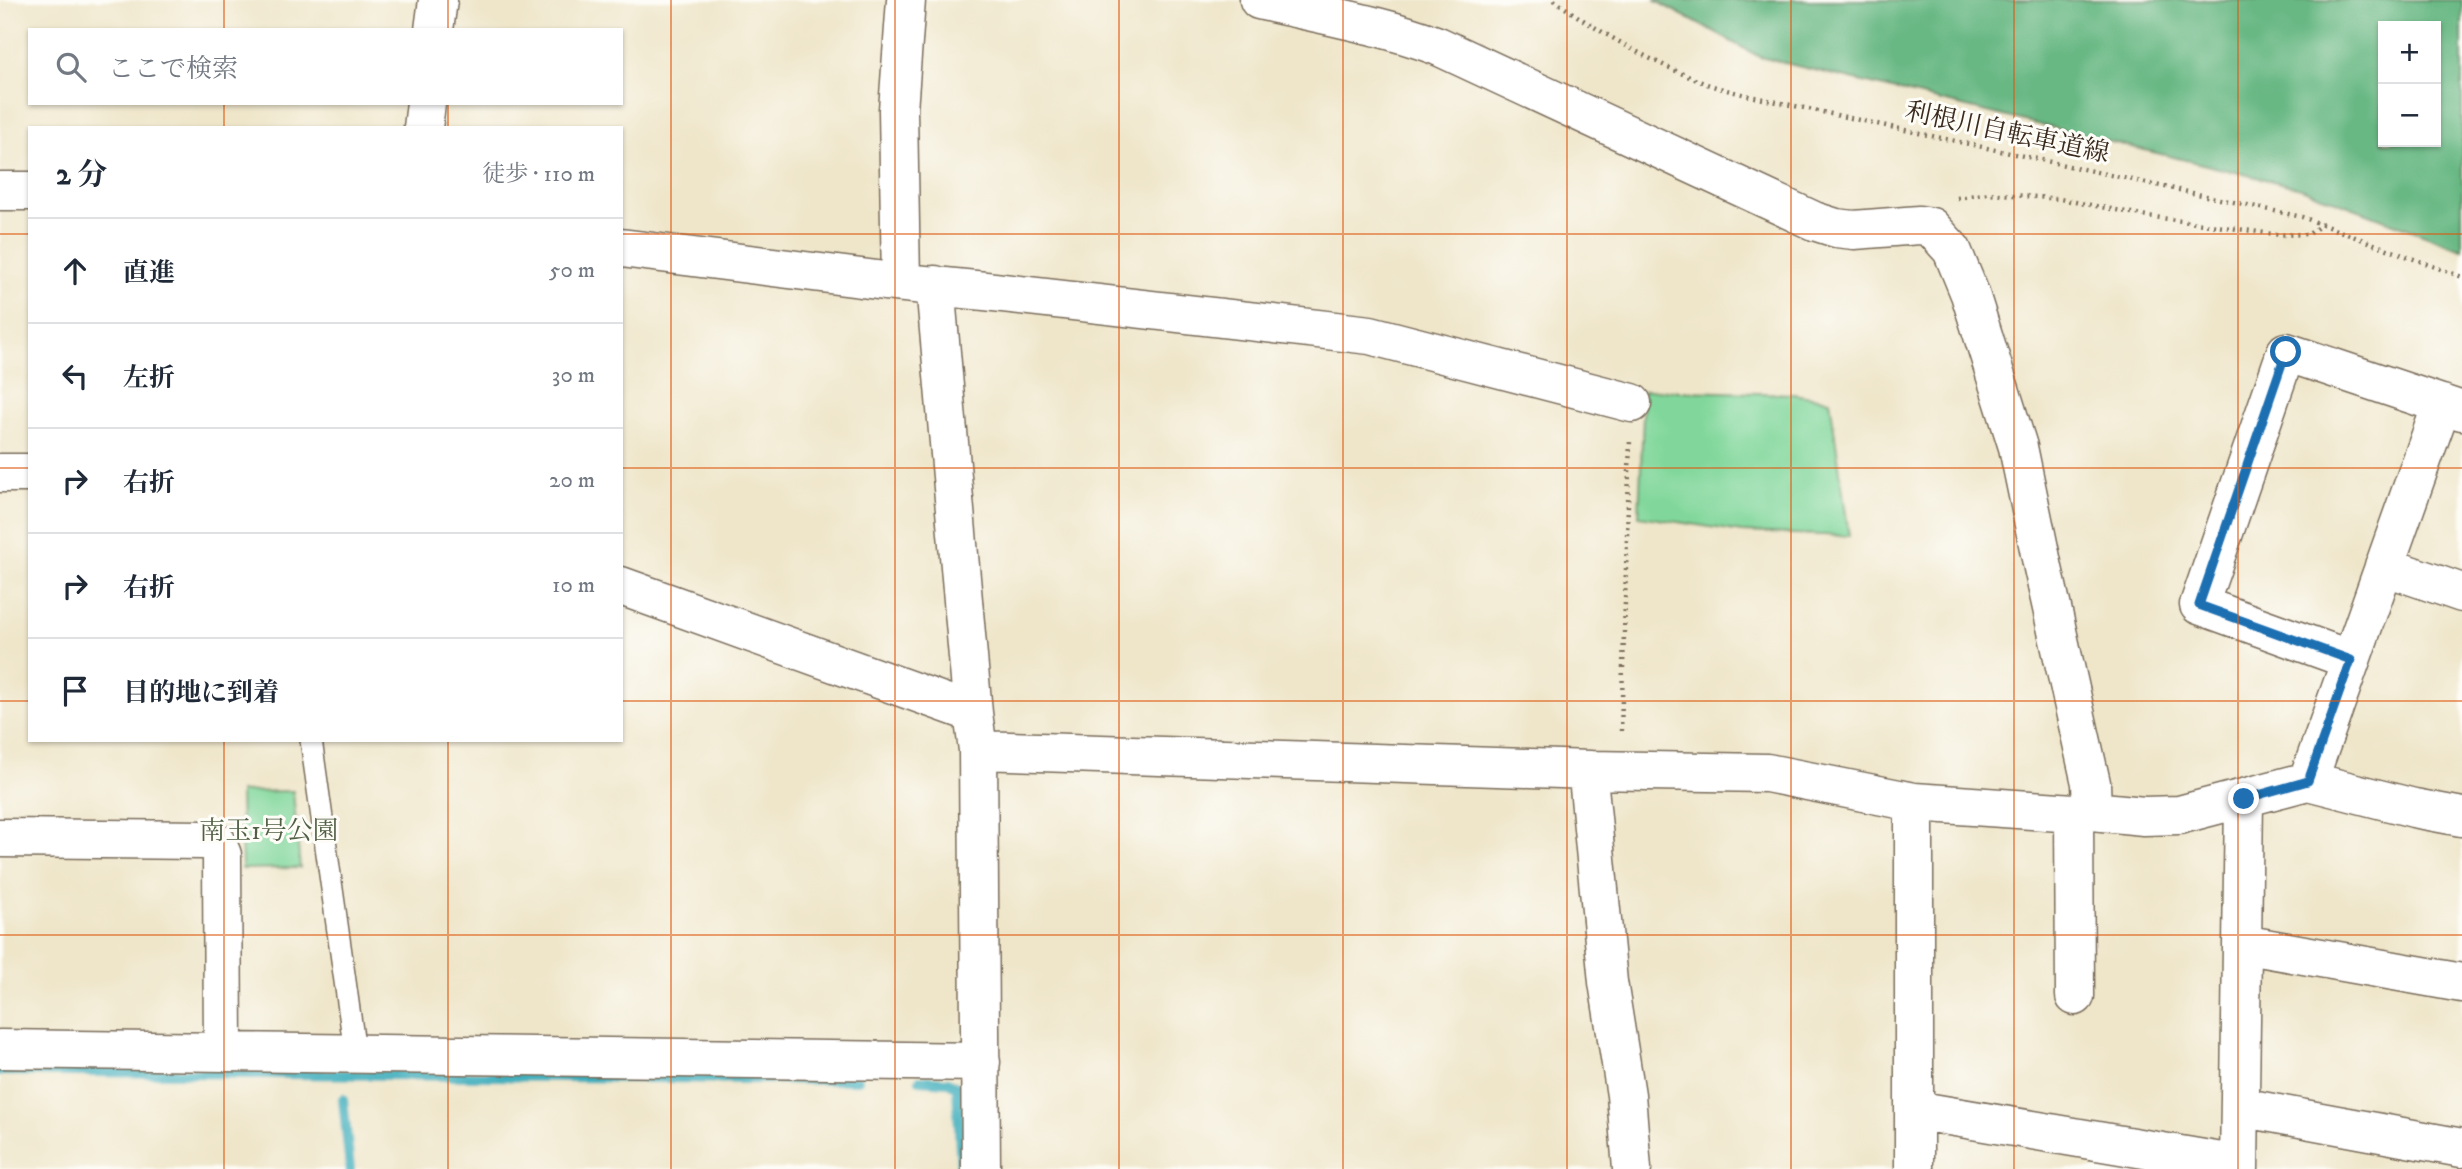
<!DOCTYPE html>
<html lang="ja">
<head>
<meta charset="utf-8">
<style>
	:root { --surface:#fff; --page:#f6f6f7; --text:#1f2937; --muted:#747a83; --line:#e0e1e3 }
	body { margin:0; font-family:"IM FELL DW Pica","Noto Serif JP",serif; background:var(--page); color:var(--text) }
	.controls { position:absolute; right:21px; top:21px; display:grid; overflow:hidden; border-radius:0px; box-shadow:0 2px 5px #0004 }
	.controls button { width:63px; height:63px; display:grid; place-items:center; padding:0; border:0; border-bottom:2px solid var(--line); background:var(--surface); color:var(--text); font:35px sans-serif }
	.stop { position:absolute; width:21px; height:21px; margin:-16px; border:5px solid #1f6fb2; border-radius:50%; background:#fff }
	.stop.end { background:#1f6fb2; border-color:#fff; box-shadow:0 2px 7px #0008 }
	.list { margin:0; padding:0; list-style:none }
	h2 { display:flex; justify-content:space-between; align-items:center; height:91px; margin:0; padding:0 28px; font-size:30px }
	h2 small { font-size:23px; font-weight:400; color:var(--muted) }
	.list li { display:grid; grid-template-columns:46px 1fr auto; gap:21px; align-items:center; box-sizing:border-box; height:105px; padding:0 28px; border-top:2px solid var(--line) }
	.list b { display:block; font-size:26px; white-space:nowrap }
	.list em { font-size:23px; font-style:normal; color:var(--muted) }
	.icon { flex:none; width:38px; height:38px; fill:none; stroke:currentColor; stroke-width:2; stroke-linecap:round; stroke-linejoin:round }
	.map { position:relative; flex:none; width:2462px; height:1169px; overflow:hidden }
	.search { position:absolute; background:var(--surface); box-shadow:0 2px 5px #0004; left:28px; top:28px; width:595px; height:77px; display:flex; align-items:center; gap:18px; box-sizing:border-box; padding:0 24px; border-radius:0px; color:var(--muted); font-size:26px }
	.panel { position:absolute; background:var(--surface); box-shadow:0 2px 5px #0004; left:28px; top:126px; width:595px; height:616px; border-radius:0px }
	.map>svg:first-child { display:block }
	.green { fill:#81d79b; stroke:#5e805c; stroke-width:2 }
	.forest { fill:#68b883; stroke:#527150; stroke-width:2; fill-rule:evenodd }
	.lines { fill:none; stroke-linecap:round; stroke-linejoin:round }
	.stream { stroke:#3eadbc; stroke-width:10 }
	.lane-casing { stroke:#7a6c5a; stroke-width:24 }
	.street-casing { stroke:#7a6c5a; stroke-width:41 }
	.path { stroke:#7a6c5a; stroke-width:4.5; stroke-dasharray:2 5; stroke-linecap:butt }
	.lane { stroke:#fff; stroke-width:21 }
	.street { stroke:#fff; stroke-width:38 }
	.route { stroke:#1f6fb2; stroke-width:9 }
	.grid { fill:none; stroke:#df570d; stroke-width:2; stroke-opacity:0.55 }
	.labels { text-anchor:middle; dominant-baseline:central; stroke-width:6; stroke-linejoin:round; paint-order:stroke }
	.street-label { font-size:26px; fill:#3b2a1e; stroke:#fdfcf7 }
	.park-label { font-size:26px; fill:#505e44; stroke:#fdfcf7 }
</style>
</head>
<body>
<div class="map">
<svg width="2462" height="1169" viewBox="0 0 2462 1169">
	<rect width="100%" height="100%" fill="#fdfcf7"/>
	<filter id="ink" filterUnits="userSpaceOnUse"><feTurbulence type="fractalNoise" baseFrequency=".0143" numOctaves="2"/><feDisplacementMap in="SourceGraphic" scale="14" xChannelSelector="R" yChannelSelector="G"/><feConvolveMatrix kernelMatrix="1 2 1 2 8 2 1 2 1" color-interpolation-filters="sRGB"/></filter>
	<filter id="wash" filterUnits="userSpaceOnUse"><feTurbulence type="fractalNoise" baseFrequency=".00686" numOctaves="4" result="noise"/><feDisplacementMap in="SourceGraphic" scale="28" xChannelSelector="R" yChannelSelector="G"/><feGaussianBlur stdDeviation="1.57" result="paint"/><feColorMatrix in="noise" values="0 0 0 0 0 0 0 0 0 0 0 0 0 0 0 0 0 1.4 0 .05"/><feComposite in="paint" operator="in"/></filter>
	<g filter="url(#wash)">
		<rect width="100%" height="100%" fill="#efe6ca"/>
		<path class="green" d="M1644,390l149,4 37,6 19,136 -107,-4 -103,-16z
			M293,791l7,77 -58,1 -2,-77z"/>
		<path class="forest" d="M1654,0h808v249l-161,-61 -541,-131zM2383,26h53v116h-53z"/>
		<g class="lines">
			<path class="stream" d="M0,1071l858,9
				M920,1080l28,2 9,5 4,82
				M343,1099l7,70"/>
		</g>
	</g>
	<g filter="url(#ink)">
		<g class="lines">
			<defs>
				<path id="lane" d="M311,740l44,312"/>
				<path id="street" d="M1259,0c60,14 120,24 179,46l376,175 22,7 18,2 65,-5 12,2 21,23 18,44 48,153 25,121 48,215 1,28
					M434,30l4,-30
					M423,128l3,-25
					M0,191h30
					M621,248l264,33 100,10 385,44 262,68
					M901,282l-3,-172 8,-110
					M935,285l38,428 5,37 3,419
					M0,473h30
					M2384,566l78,27
					M621,586l352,127
					M2351,660l-152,-55 87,-253 176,59
					M978,750l612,20 177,3 147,29 160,11 18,-2 52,5 35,-1 129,-34 106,27 48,9
					M1590,770l-1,17 19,195 18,113 6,74
					M2308,781l134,-377
					M1914,802v367
					M2074,813l1,183
					M0,838l204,2 13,3 5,12 1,197
					M2242,944l220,39
					M0,1049l981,13
					M2240,1107l222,41
					M1914,1110l325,55
					M2239,1169l5,-370"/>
			</defs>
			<use href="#lane" class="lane-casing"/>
			<use href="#street" class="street-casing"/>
			<path class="path" d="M1554,0c43,31 94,60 143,80 18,8 38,12 57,17l548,120 160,60
				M1957,198l32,-5 71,6 87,17 133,19 29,-1 13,-10
				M1621,731l9,-292"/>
			<use href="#lane" class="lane"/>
			<use href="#street" class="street"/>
		</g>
	</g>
	<g class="lines" filter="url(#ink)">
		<path class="route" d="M2244,799l64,-18 43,-121 -152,-55 87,-253"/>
	</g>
	<path class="grid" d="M224,0v30M448,0v30M671,0v1169M895,0v1169M1119,0v1169M1343,0v1169M1567,0v1169M1791,0v1169M2014,0v1169M2238,0v1169M224,103v25M448,103v25M0,234h30M621,234h1841M0,468h30M621,468h1841M0,701h30M621,701h1841M224,740v429M448,740v429M0,935h2462"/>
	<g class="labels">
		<g class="street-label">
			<text transform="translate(2007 133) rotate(12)">利根川自転車道線</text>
		</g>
		<g class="park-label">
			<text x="269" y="831">南玉1号公園</text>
		</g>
	</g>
</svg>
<div class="controls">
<button>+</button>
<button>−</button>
</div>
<div class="stop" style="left:2286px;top:352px"></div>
<div class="stop end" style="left:2244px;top:799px"></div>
<div class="search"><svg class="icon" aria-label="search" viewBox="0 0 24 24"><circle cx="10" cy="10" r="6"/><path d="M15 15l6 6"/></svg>ここで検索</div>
<section class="panel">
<h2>2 分<small>徒歩 · 110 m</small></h2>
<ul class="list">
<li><svg class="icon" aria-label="ahead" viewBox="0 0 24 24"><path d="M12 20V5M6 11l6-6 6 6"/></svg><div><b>直進</b></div><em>50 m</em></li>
<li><svg class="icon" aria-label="left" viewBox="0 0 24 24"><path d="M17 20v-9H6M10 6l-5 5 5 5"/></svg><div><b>左折</b></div><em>30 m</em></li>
<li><svg class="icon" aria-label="right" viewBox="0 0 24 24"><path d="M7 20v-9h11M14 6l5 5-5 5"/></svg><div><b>右折</b></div><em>20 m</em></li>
<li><svg class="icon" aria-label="right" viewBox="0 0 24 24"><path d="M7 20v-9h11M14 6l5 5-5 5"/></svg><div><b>右折</b></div><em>10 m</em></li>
<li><svg class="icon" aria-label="arrive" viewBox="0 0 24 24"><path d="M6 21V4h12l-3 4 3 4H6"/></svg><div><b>目的地に到着</b></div></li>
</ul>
</section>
</div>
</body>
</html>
